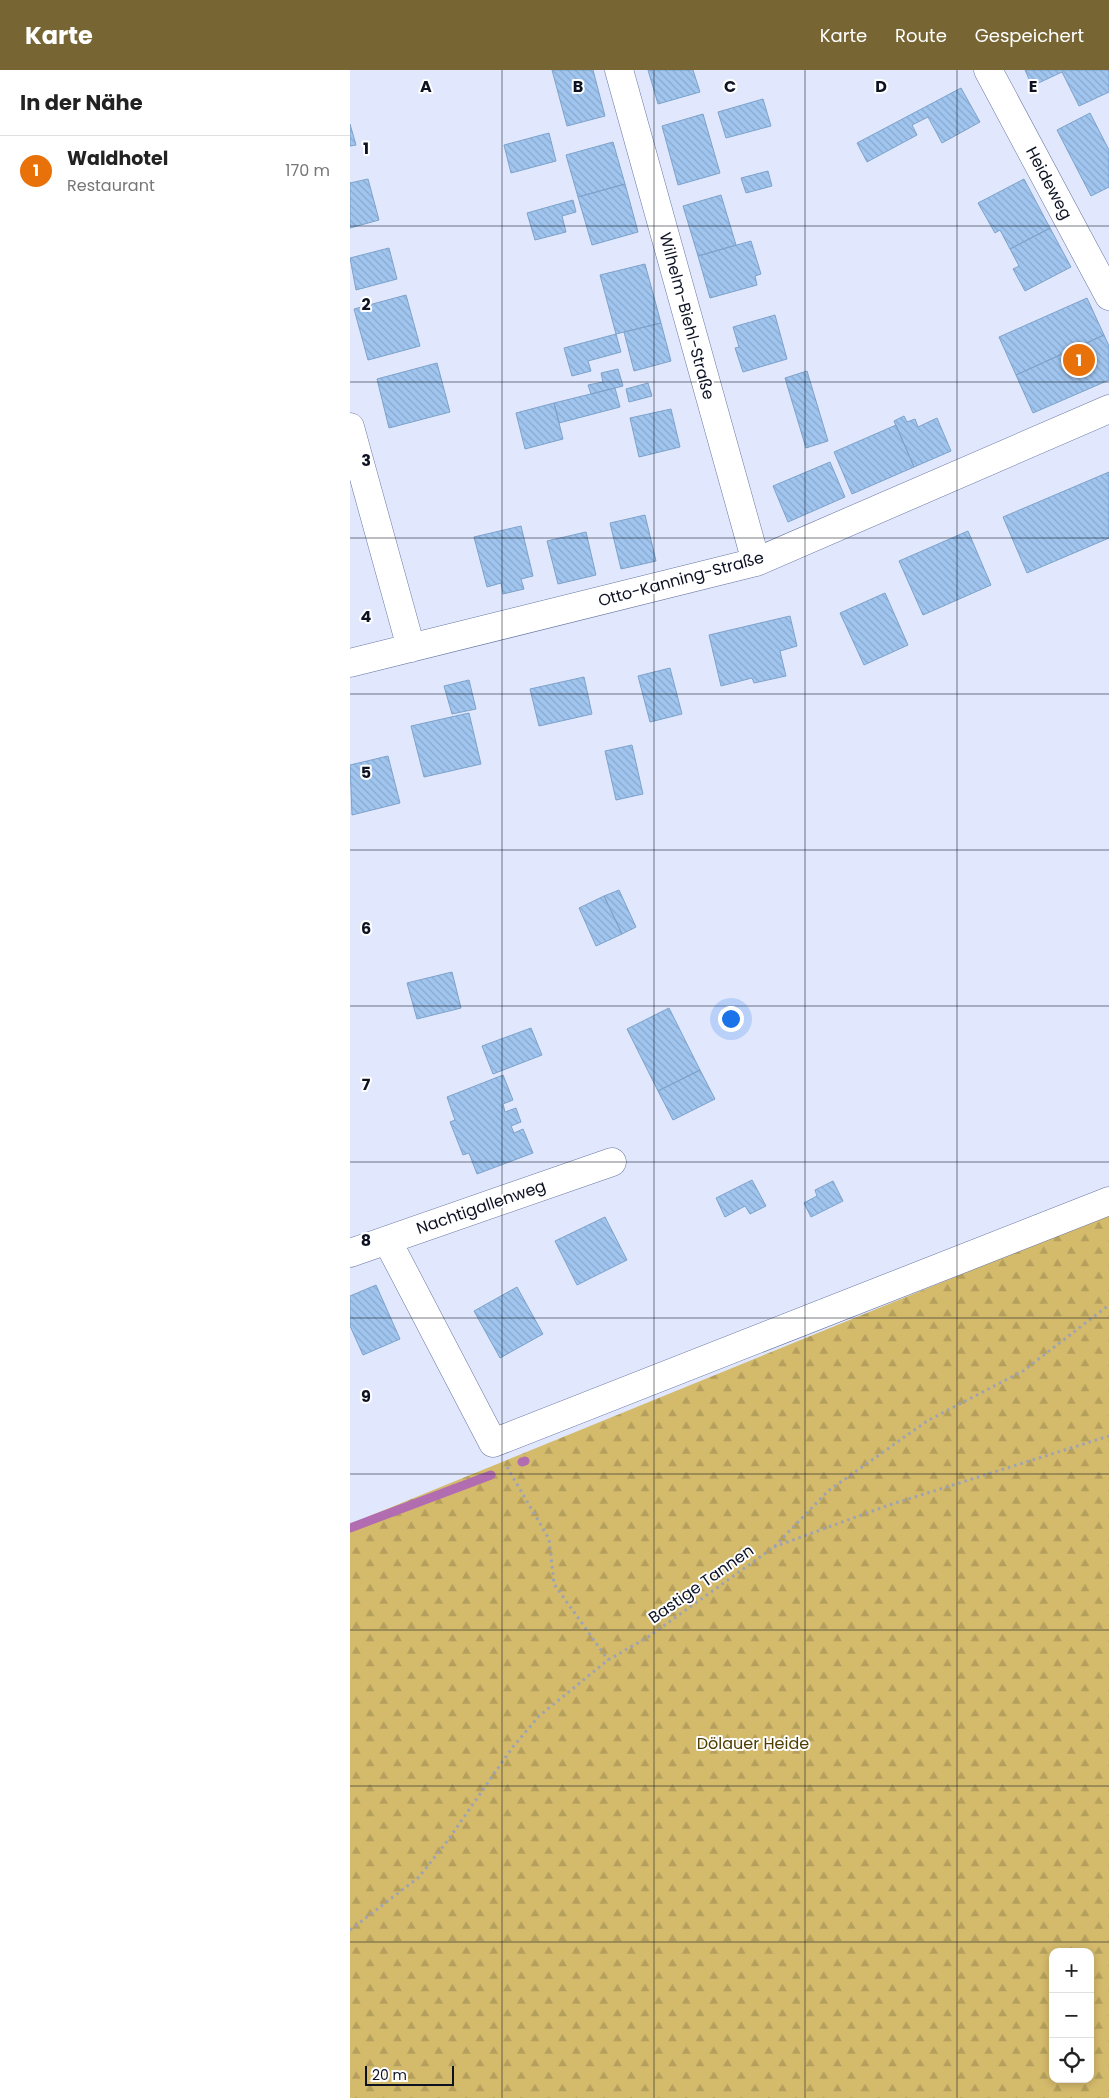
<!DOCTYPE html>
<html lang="de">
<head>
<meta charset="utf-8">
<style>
	:root { --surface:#fff; --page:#f2f2f2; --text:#222; --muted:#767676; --line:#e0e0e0; --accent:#776634 }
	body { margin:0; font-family:Poppins,sans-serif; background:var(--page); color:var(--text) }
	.controls { position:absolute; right:15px; bottom:15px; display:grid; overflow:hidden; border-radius:10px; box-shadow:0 2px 8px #0003 }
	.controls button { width:45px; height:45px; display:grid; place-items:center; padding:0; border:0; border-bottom:1px solid var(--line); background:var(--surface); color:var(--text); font:25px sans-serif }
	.scale { position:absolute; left:15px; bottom:12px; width:89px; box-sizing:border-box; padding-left:5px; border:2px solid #0d1223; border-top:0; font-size:14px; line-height:18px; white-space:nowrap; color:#0d1223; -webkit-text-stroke:4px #fff; paint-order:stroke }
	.you { position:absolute; left:380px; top:948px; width:18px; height:18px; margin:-12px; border:4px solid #fff; border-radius:50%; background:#1a73e8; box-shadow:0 0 0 8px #1a73e833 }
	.badge { display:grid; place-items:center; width:32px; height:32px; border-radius:50%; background:var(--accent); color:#fff; font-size:16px; font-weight:700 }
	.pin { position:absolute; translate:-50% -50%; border:2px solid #fff; box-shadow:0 1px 5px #0006 }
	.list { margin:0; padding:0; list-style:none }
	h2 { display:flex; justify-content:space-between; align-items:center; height:65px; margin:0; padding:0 20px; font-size:21px }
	h2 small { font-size:16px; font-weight:400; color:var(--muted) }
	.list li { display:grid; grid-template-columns:32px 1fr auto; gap:15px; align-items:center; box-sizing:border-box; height:70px; padding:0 20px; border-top:1px solid var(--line) }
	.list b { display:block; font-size:19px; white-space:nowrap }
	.list p { margin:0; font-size:16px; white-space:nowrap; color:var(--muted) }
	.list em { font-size:16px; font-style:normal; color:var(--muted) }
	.icon { flex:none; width:28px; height:28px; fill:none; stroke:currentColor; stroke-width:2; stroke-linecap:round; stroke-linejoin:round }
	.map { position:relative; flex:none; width:759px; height:2028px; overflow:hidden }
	header { display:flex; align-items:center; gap:30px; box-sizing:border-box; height:70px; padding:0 25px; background:var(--accent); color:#fff }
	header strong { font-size:24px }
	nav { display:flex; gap:28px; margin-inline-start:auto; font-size:18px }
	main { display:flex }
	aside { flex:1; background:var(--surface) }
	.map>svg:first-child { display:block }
	.forest { fill:url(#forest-firs); fill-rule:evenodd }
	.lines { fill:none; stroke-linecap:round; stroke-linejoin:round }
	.stream { stroke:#b26cb0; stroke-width:9 }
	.building { fill:url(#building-back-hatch); stroke:#7ea2ca }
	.street-casing { stroke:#6875a2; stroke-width:29 }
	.path { stroke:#9da3b7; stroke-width:3; stroke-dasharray:2.5 4; stroke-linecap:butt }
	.street { stroke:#fff; stroke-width:28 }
	.grid { fill:none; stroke:#0d1223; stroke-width:1; stroke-opacity:0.55 }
	.labels { text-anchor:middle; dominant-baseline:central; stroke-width:4; stroke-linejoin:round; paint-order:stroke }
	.street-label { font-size:16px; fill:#0d1223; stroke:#fff }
	.park-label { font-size:16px; fill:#4e3d00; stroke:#fff }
	.grid-label { font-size:16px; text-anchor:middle; font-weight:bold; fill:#0d1223; stroke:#fff; stroke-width:4; stroke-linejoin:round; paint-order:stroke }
</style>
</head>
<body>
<header>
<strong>Karte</strong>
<nav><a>Karte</a><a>Route</a><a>Gespeichert</a></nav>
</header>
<main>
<aside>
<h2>In der Nähe<small></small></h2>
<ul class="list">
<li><span class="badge" style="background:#e8710a">1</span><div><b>Waldhotel</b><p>Restaurant</p></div><em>170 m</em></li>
</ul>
</aside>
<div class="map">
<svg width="759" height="2028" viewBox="0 0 759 2028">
	<defs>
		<pattern id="forest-firs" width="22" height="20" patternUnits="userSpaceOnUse" patternTransform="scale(1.25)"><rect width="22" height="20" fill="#d4ba6b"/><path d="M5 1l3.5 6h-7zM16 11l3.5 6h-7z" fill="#b59f5c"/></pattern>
		<pattern id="building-back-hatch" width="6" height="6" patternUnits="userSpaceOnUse" patternTransform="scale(1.25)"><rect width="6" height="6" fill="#a0c5ef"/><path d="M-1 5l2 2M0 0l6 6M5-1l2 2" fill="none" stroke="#89a8cd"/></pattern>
	</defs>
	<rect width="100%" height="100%" fill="#e1e8fd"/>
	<path class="forest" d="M759,1144v884h-759v-574zM703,1882h37v127h-37z"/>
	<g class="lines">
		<path class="stream" d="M172,1392l3,-1
			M0,1458l141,-53"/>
	</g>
	<path class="building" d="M202,0h41l12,46 -38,10z
		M298,0h45l7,22 -42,12z
		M675,0h84v22l-30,14 -17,-34 -30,14z
		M611,18l19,34 -38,21 -14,-26 -16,8 5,10 -50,27 -10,-19z
		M413,29l8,27 -45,12 -8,-26z
		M740,43l19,37v37l-18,9 -34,-66z
		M353,44l17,59 -42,12 -16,-59z
		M0,54l6,21 -6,1z
		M199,63l7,28 -45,12 -7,-28z
		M263,72l12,42 -47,13 -12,-42z
		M418,101l4,15 -26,7 -5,-15z
		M18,109l11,41 -29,8v-45z
		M674,109l26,49 -40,21 -10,-19 -5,3 -17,-30z
		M275,114l13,48 -46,13 -14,-48z
		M371,125l15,50 -38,11 -15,-50z
		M223,130l3,12 -14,4 4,16 -31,8 -8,-27z
		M700,158l21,39 -46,24 -12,-22 6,-3 -9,-17z
		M401,171l10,33 -6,2 2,9 -47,13 -12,-42z
		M39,178l8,31 -41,11 -6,-32z
		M295,194l16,59 -45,11 -16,-59z
		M56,225l14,51 -52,14 -14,-51z
		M737,228l17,37 -88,40 -17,-38z
		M425,245l12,44 -44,13 -8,-24 4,-1 -6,-20z
		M311,253l10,38 -37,10 -10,-39z
		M266,264l5,18 -33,9 3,10 -19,5 -8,-28z
		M754,265l5,11v34l-76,33 -17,-38z
		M87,293l13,49 -61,16 -12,-49z
		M268,299l5,17 -32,8 -3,-9 15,-3 -2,-9z
		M457,301l21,70 -22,7 -21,-70z
		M298,313l4,13 -23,6 -3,-13z
		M265,318l5,19 -61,16 -5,-20z
		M204,333l9,36 -38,10 -9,-36z
		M321,339l9,38 -41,10 -9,-39z
		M554,346l3,6 8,-3 3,8 19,-9 14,33 -37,16 -20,-46z
		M546,355l18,42 -62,27 -18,-42z
		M480,392l15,35 -57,25 -15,-36z
		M759,402v66l-82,35 -24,-56z
		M295,445l11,46 -35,8 -11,-46z
		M171,456l12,50 -12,3 3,10 -21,5 -2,-11 -14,4 -13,-50z
		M618,461l23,54 -68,30 -24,-54z
		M236,462l10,43 -38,9 -11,-43z
		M535,523l23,52 -44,20 -24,-52z
		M440,546l7,30 -17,5 6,25 -32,7 -2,-5 -31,8 -12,-51z
		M320,598l12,46 -32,8 -12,-46z
		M234,607l8,37 -53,12 -9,-37z
		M119,610l7,29 -24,5 -8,-28z
		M119,643l12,51 -57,13 -13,-51z
		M282,675l11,49 -27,6 -11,-49z
		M38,686l12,47 -48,12 -2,-50z
		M269,820l17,37 -14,7 -18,-38z
		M254,826l18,38 -26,12 -17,-38z
		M102,902l9,36 -44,11 -10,-36z
		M319,938l31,62 -42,21 -31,-62z
		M181,958l11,27 -49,19 -11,-28z
		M350,1000l15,29 -42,21 -15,-29z
		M153,1005l10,25 -10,4 2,8 11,-4 5,14 -10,4 3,7 9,-4 10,24 -56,21 -8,-21 -6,2 -13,-33 5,-2 -8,-23z
		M402,1110l14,26 -16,8 -5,-8 -20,11 -9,-19z
		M483,1111l10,20 -32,16 -7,-14 13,-7 -2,-6z
		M255,1147l22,43 -50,25 -22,-44z
		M26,1215l24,54 -37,16 -13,-29v-30z
		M167,1217l26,47 -43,24 -26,-47z"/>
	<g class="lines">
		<defs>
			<path id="street" d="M269,0l137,492
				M638,0l121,226
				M0,357l61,221
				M0,593l406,-101 353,-153
				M37,1170l106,203 616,-242
				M0,1183l262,-91"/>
		</defs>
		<use href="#street" class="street-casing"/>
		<path class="path" d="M157,1397l42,72 5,45 54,76
			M424,1477l112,-41 223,-70
			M0,1860l69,-53 29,-37 64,-92 27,-32 69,-56 40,-23 126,-90 54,-56 99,-70 96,-50 86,-66"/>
		<use href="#street" class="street"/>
	</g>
	<path class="grid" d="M152,0v2028M304,0v2028M455,0v2028M607,0v2028M0,156h759M0,312h759M0,468h759M0,624h759M0,780h759M0,936h759M0,1092h759M0,1248h759M0,1404h759M0,1560h759M0,1716h759M0,1872h759"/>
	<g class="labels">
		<g class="street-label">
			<text transform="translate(699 113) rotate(62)">Heideweg</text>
			<text transform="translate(337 246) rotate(75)">Wilhelm-Biehl-Straße</text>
			<text transform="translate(331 509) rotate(-15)">Otto-Kanning-Straße</text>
			<text transform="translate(131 1137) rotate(-19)">Nachtigallenweg</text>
			<text transform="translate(351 1514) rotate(-35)">Bastige Tannen</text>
		</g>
		<g class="park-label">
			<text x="403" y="1673">Dölauer Heide</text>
		</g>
	</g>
	<g class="grid-label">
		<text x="76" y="22">A</text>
		<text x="228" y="22">B</text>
		<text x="380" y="22">C</text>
		<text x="531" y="22">D</text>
		<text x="683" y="22">E</text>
		<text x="16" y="84">1</text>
		<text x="16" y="240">2</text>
		<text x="16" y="396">3</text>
		<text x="16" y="552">4</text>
		<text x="16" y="708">5</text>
		<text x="16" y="864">6</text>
		<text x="16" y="1020">7</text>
		<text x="16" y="1176">8</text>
		<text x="16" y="1332">9</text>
	</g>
</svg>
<div class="controls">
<button>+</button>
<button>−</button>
<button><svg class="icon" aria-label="locate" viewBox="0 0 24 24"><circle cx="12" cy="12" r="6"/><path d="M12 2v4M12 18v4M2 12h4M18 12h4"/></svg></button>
</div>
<div class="scale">20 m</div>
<div class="you"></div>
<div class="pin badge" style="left:729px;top:290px;background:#e8710a">1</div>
</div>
</main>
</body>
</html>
